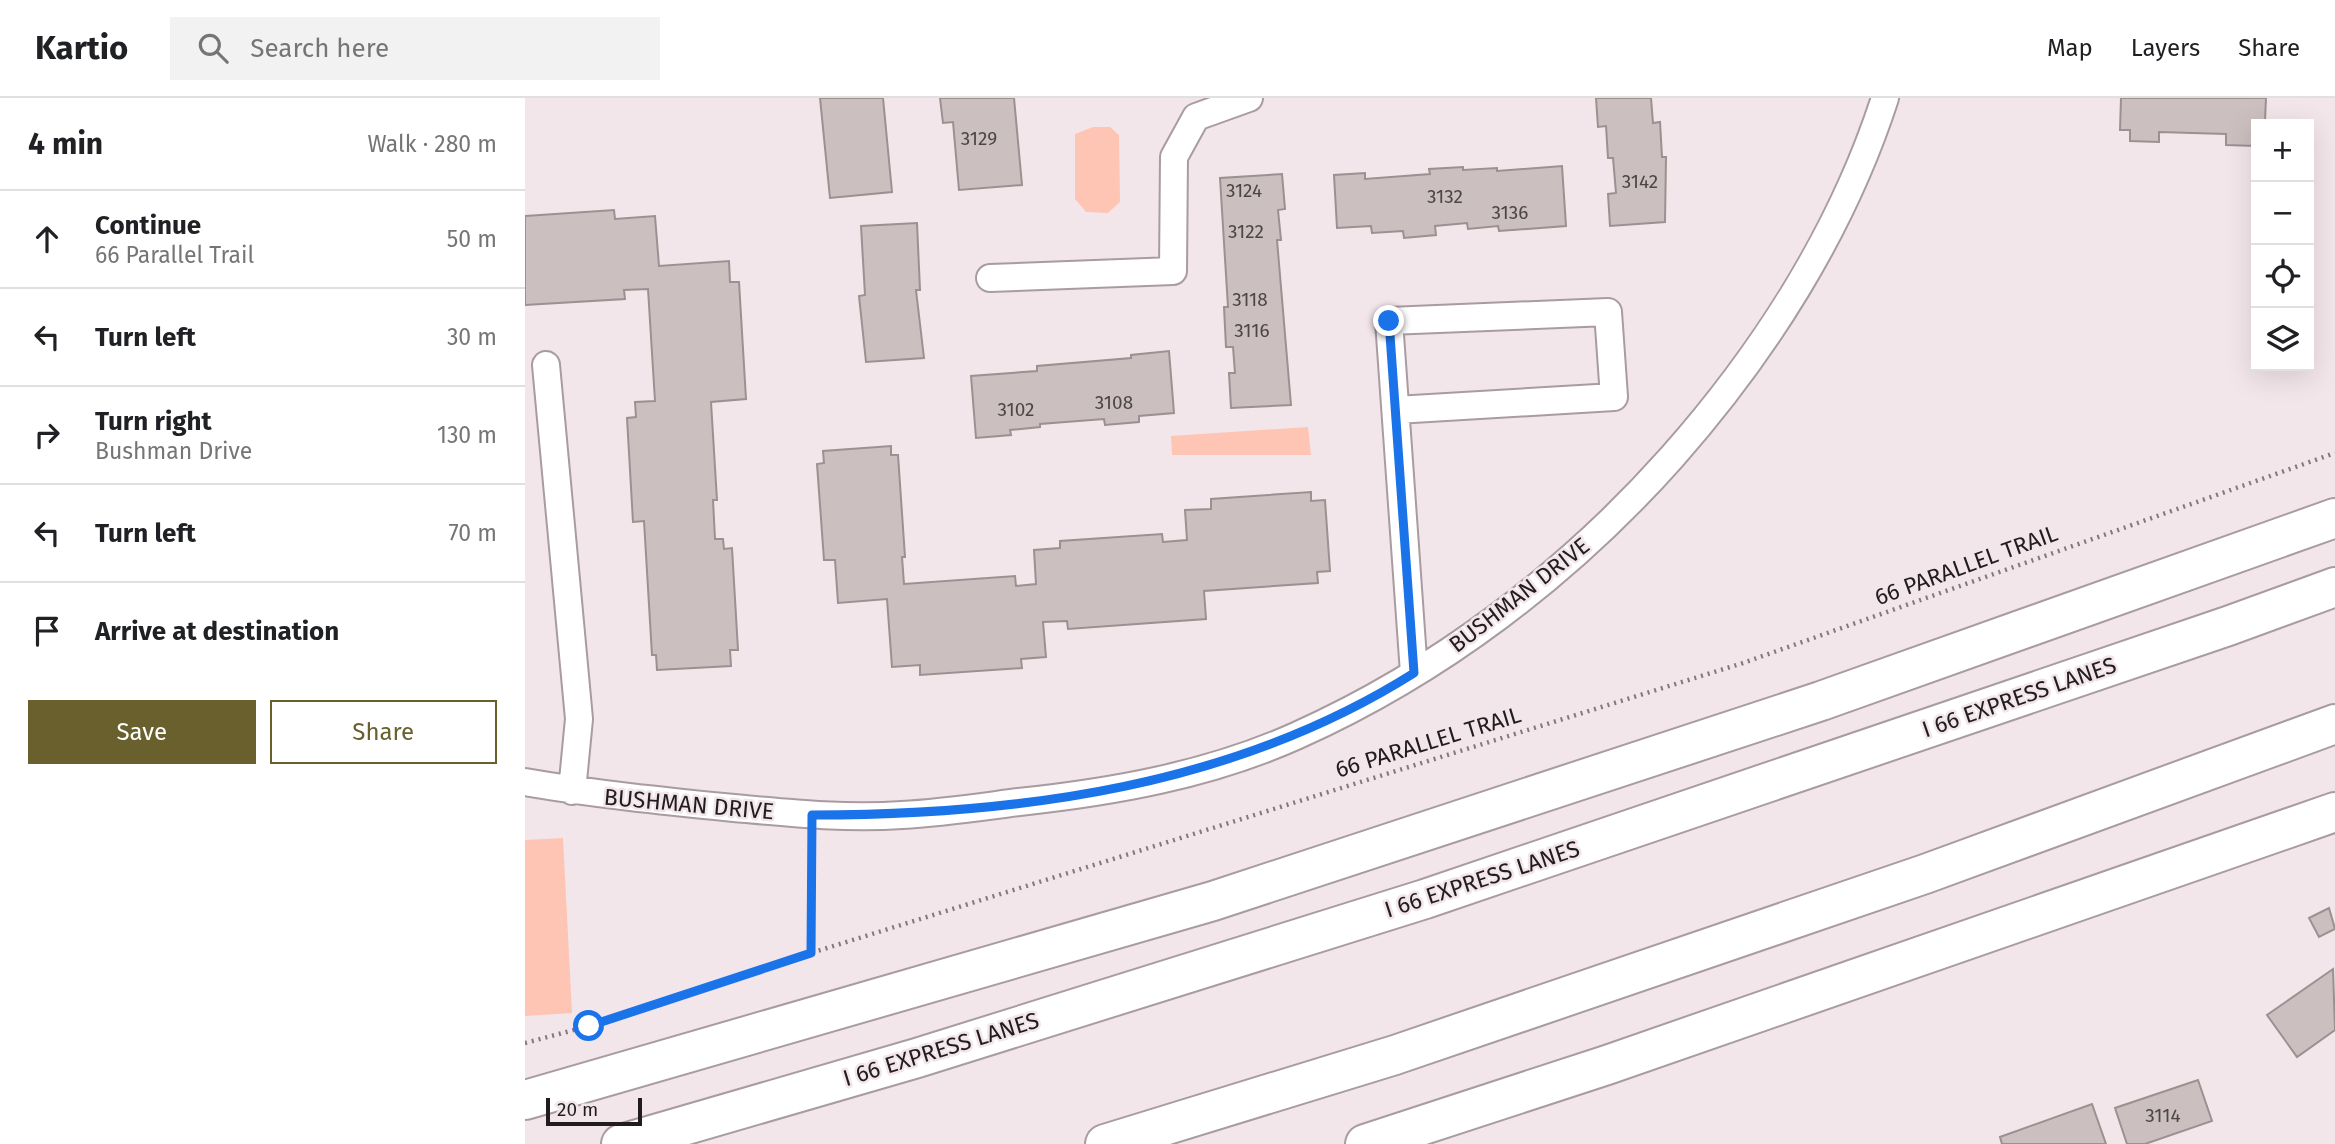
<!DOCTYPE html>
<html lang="en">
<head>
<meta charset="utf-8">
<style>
	:root { --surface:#fff; --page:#f2f2f2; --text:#202124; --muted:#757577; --line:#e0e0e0; --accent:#6a602d }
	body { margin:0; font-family:"Fira Sans",sans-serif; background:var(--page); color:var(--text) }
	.controls { position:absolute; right:21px; top:21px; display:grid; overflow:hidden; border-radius:0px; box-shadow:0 7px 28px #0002 }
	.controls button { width:63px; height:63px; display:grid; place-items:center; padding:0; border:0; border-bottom:2px solid var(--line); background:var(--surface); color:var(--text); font:35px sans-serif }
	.scale { position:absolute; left:21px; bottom:18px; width:96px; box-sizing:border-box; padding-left:7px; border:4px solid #211d1e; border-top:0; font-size:19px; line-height:24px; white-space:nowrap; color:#211d1e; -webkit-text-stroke:5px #f3e6ea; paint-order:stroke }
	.stop { position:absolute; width:21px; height:21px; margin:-16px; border:5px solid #1a73e8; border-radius:50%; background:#fff }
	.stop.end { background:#1a73e8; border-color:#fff; box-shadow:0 2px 7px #0008 }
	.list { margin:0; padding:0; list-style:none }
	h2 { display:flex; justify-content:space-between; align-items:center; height:91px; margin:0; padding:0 28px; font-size:30px }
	h2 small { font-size:23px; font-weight:400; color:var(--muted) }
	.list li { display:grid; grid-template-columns:46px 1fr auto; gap:21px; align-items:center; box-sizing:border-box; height:98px; padding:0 28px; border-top:2px solid var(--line) }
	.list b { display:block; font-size:26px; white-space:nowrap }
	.list p { margin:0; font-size:23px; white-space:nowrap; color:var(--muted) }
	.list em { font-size:23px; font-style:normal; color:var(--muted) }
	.actions { display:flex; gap:14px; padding:21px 28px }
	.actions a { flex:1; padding:16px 0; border:2px solid var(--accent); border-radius:0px; text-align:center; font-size:24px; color:var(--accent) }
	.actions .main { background:var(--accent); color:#fff }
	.icon { flex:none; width:38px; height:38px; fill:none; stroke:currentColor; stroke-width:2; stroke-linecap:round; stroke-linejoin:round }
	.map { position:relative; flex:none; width:1810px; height:1046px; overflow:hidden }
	header { display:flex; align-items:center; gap:42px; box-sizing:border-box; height:98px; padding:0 35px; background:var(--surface); border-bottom:2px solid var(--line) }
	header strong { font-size:33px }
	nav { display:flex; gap:38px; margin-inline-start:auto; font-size:24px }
	.search { width:490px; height:63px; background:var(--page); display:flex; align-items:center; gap:18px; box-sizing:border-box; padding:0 24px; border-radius:0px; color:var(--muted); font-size:26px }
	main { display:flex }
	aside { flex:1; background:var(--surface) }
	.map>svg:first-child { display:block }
	.green { fill:#fec5b4 }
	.building { fill:#ccbfc0; stroke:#9c9090; stroke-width:2 }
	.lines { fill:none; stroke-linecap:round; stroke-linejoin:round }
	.street-casing { stroke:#a89ca0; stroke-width:30 }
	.highway-casing { stroke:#a89ca0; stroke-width:42 }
	.path { stroke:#81797c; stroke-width:4.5; stroke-dasharray:2 5; stroke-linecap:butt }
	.street { stroke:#fff; stroke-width:26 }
	.highway { stroke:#fff; stroke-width:38 }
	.route { stroke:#1a73e8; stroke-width:9 }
	.labels { text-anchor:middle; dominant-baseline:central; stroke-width:5; stroke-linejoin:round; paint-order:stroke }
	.number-label { font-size:19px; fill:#4c4646 }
	.street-label { font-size:23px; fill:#211d1e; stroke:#f3e6ea }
</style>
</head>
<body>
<header>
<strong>Kartio</strong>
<div class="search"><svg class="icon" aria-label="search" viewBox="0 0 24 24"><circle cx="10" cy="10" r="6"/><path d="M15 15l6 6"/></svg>Search here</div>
<nav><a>Map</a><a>Layers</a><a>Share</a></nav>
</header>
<main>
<aside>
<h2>4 min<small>Walk · 280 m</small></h2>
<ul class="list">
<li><svg class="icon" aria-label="ahead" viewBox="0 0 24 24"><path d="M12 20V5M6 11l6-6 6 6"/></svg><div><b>Continue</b><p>66 Parallel Trail</p></div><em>50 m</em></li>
<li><svg class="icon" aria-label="left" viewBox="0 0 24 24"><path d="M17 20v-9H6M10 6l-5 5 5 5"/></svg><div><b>Turn left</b></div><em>30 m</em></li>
<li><svg class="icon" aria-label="right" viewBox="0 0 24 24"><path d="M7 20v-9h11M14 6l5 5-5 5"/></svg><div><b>Turn right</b><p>Bushman Drive</p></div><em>130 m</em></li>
<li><svg class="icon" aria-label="left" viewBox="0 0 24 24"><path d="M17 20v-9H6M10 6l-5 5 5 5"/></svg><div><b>Turn left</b></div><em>70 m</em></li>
<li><svg class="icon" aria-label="arrive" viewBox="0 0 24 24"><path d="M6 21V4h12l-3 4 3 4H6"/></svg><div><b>Arrive at destination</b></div></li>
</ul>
<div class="actions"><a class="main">Save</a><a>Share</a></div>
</aside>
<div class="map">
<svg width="1810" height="1046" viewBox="0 0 1810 1046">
	<rect width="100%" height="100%" fill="#f3e6ea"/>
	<path class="green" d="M568,29h17l9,8 1,67 -12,11 -22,-1 -11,-13v-65z
		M783,329l3,28h-139l-1,-19z
		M38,740l9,175 -47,3v-176z"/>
	<path class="building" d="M295,0h63l9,94 -62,6z
		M415,0h74l8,87 -63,5 -6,-68 -10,1z
		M1071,0h55l2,25 7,-1 2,35h4l-1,65 -55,4 -2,-32 8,-1 -3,-35h-5l-2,-32 -8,1z
		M1596,0h145l-1,23 10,3h-19v22l-30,-1v-11l-67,-2v10l-29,-1v-11h-10z
		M1037,68l4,60 -67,5 -1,-5 -30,3 -1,-6 -32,3 1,9 -32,3 -1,-7 -31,2 -1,-7 -34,2 -3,-53 31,-2v6l65,-5 -1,-5 34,-2v3l34,-2v3z
		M757,76l3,35 -7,1 3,30h-4l14,165 -60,3 -2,-35h6l-2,-26h-7l-2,-40h4l-8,-129z
		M89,112l1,9 40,-3 4,50 70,-5 1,21h9l7,117 -35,3 6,98h-4l2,39h8l1,10 8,-1 6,102h-8l1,16 -74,4 -1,-15h-4l-8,-134 -11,1 -6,-104 9,-1 -1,-15 20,-1 -7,-112 -24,1 1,9 -100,6v-89z
		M392,125l3,67h-4l8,68 -58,4 -7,-66 6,-1 -4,-69z
		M644,253l5,62 -35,3v6l-34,3 -1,-6 -64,5v3l-30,3 1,5 -35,3 -5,-62 66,-5v-5l94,-8v-3z
		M366,348v9h7l7,102h-3l2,27 111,-8 1,10 20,-2 -2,-34 26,-2v-7l102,-7 1,8 24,-2 -2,-30 26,-1v-10l100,-7v9l14,-1 5,71 -13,1 1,11 -114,8 2,28 -138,10 -1,-8 -24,1 3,35 -25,2 1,9 -102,7v-10l-28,2 -5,-68 -49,4 -3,-43h-11l-7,-96 7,-1 -1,-12z
		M1804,810l6,21 -16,8 -10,-19z
		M1808,871l2,61 -38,27 -30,-42z
		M1673,982l14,41 -67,23h-18l-12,-36z
		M1567,1006l14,40h-104l-2,-7z"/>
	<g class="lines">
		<defs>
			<path id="street" d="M465,180l183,-7 1,-114 22,-40 53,-19
				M21,267l33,354 -7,72
				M871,312l218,-13 -6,-85 -219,9 25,352
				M0,684c69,12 138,19 209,26 55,5 112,11 168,7 39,-2 78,-8 117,-13 94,-10 190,-27 277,-66 143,-64 272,-162 376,-279 92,-104 170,-226 213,-359"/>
			<path id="highway" d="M0,1002l688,-199 608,-200 514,-183
				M96,1046l296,-86 508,-159 803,-273 107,-39
				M580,1046l290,-89 530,-181 410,-150
				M840,1046l242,-79 728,-253"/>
		</defs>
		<use href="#street" class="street-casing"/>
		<use href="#highway" class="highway-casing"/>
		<path class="path" d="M286,855l1,-111
			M0,945l64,-17 222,-73 932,-290 592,-210"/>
		<use href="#street" class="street"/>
		<use href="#highway" class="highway"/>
	</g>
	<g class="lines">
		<path class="route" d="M64,928l222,-73 1,-138c209,0 423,-29 602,-142l-25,-352"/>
	</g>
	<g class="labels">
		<g class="number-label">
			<text x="454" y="40">3129</text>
			<text x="1115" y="83">3142</text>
			<text x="719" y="92">3124</text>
			<text x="920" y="98">3132</text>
			<text x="985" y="114">3136</text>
			<text x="721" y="133">3122</text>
			<text x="725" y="201">3118</text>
			<text x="727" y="232">3116</text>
			<text x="589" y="304">3108</text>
			<text x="491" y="311">3102</text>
			<text x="1638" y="1017">3114</text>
		</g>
		<g class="street-label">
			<text transform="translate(1441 467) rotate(-20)">66 PARALLEL TRAIL</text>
			<text transform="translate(994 497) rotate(-38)">BUSHMAN DRIVE</text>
			<text transform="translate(1494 599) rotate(-19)">I 66 EXPRESS LANES</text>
			<text transform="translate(903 644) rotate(-17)">66 PARALLEL TRAIL</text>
			<text transform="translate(164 706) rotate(5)">BUSHMAN DRIVE</text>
			<text transform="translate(957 781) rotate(-18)">I 66 EXPRESS LANES</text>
			<text transform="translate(416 951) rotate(-17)">I 66 EXPRESS LANES</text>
		</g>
	</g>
</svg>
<div class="controls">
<button>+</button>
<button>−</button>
<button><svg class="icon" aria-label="locate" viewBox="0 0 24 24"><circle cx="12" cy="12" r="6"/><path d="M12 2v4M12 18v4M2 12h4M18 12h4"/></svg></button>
<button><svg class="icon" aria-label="layers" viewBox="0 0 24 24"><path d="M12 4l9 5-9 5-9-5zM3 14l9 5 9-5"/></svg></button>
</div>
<div class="scale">20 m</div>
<div class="stop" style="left:64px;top:928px"></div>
<div class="stop end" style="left:864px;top:223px"></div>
</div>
</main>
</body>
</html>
